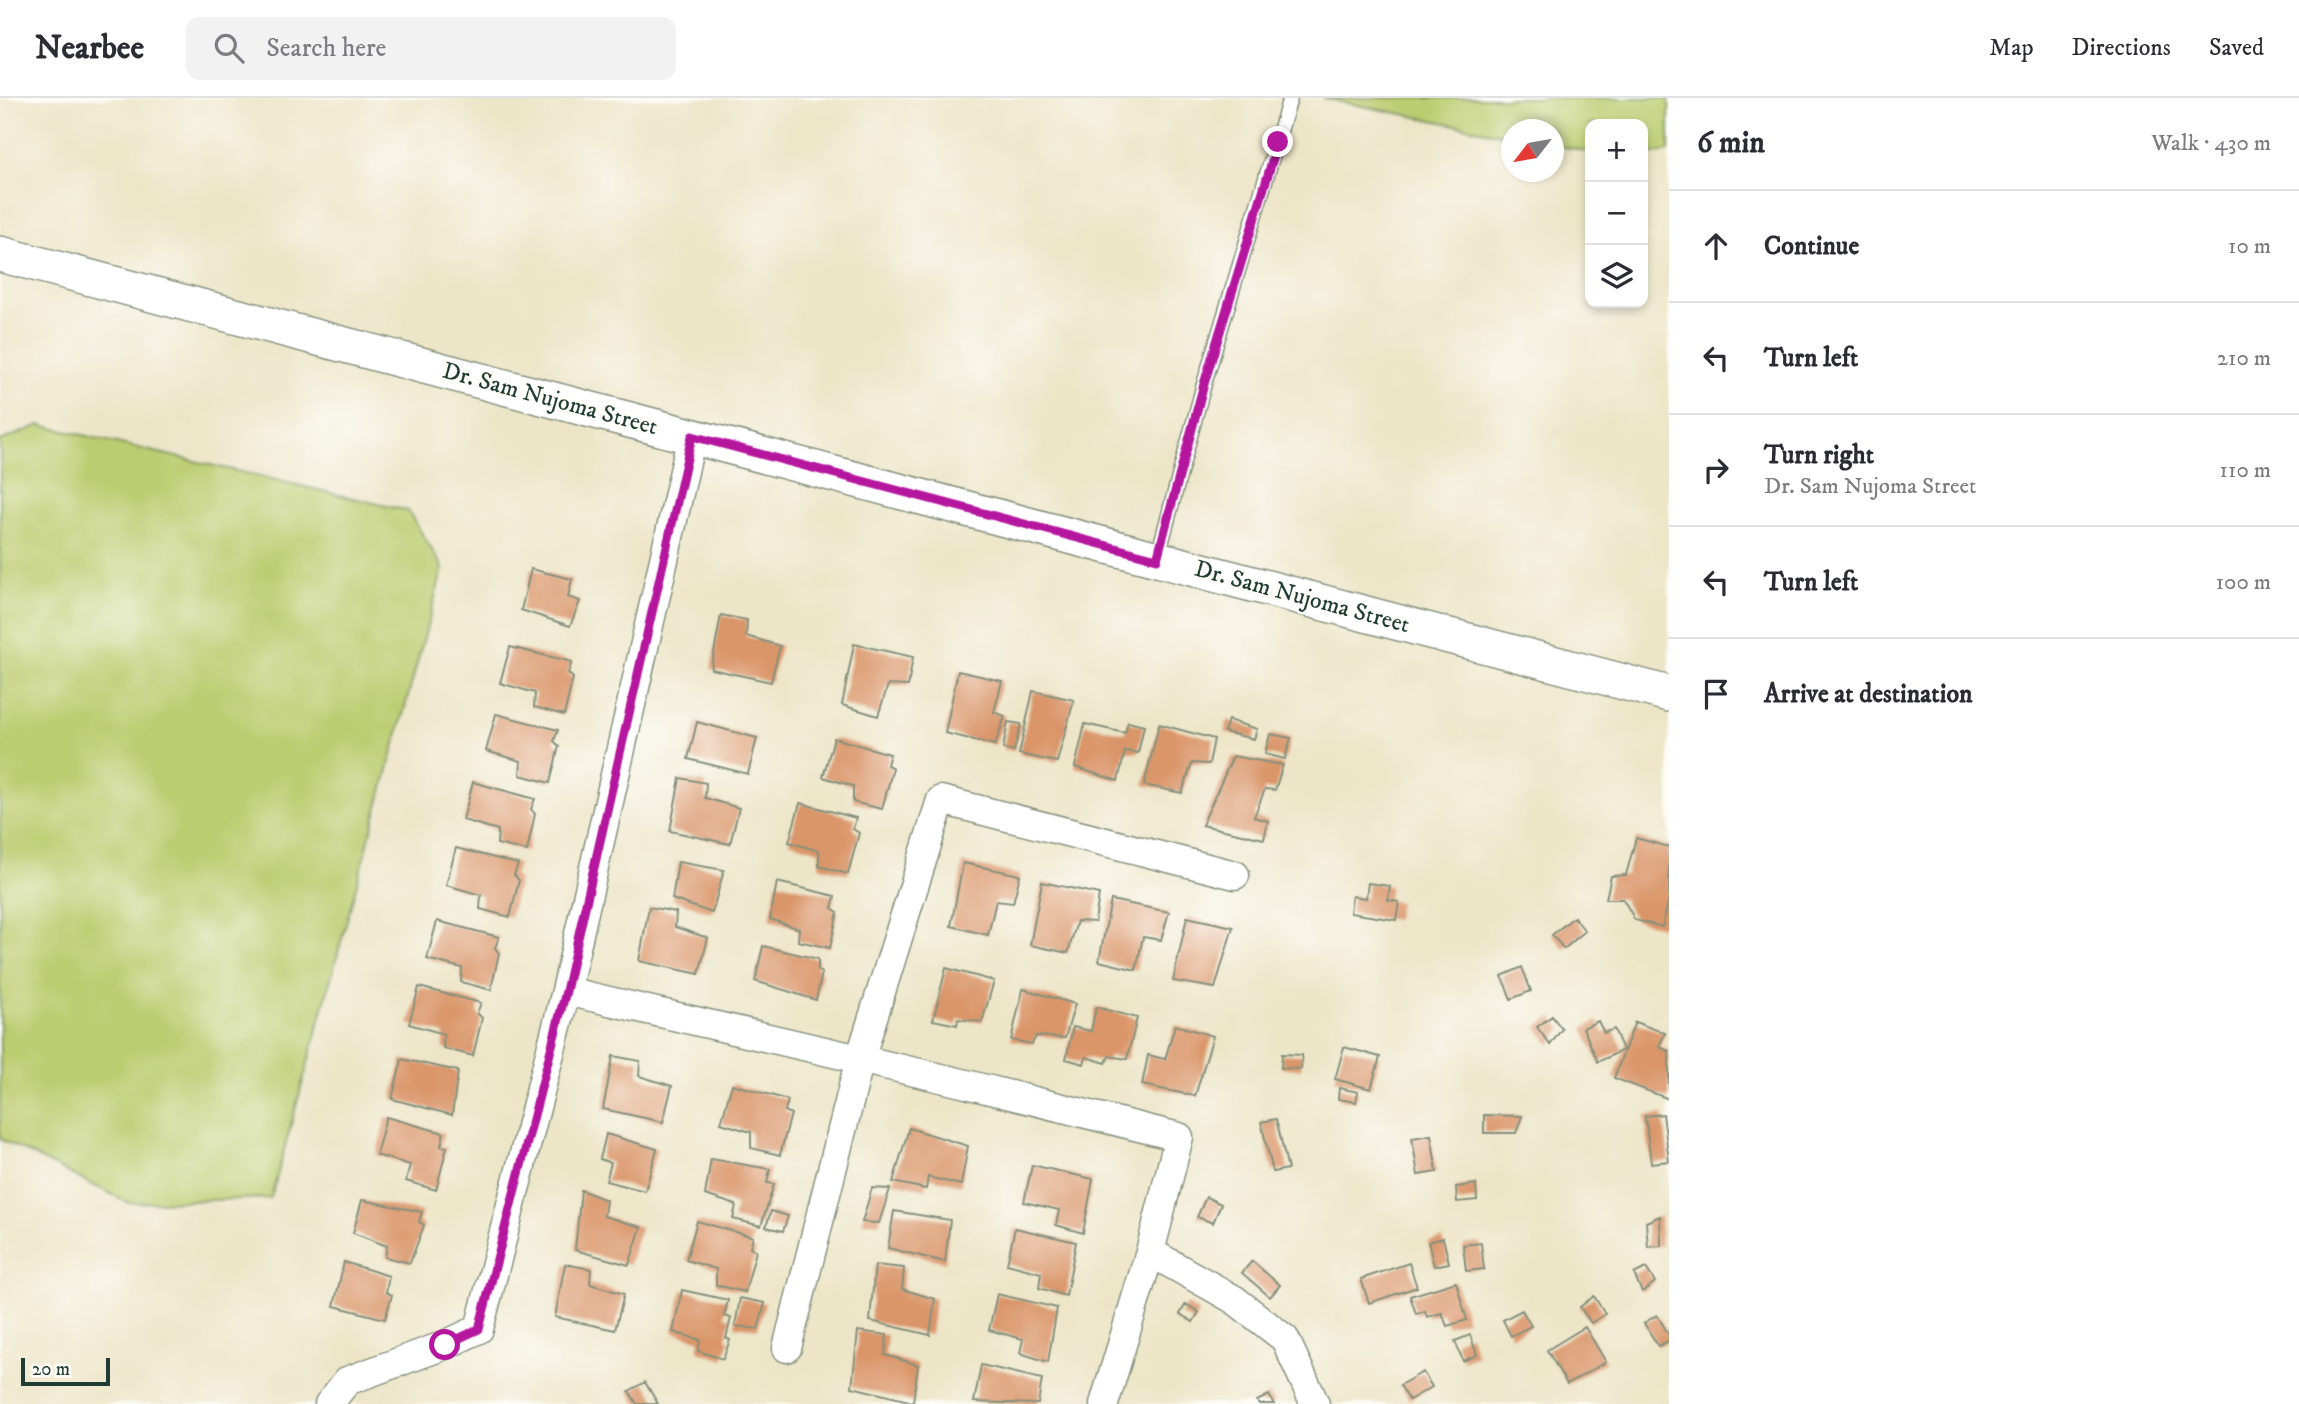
<!DOCTYPE html>
<html lang="en">
<head>
<meta charset="utf-8">
<style>
	:root { --surface:#fff; --page:#f2f2f3; --text:#2b2b33; --muted:#7c7c81; --line:#e1e1e2 }
	body { margin:0; font-family:"IM FELL DW Pica",serif; background:var(--page); color:var(--text) }
	.controls { position:absolute; right:21px; top:21px; display:grid; overflow:hidden; border-radius:14px; box-shadow:0 4px 10px #0003 }
	.controls button { width:63px; height:63px; display:grid; place-items:center; padding:0; border:0; border-bottom:2px solid var(--line); background:var(--surface); color:var(--text); font:35px sans-serif }
	.compass { position:absolute; left:1501px; top:21px; width:63px; height:63px; border-radius:50%; background:var(--surface); box-shadow:0 4px 10px #0003; rotate:239deg }
	.scale { position:absolute; left:21px; bottom:18px; width:89px; box-sizing:border-box; padding-left:7px; border:4px solid #1f3d34; border-top:0; font-size:19px; line-height:24px; white-space:nowrap; color:#1f3d34; -webkit-text-stroke:5px #fdfcf7; paint-order:stroke }
	.stop { position:absolute; width:21px; height:21px; margin:-16px; border:5px solid #b5179e; border-radius:50%; background:#fff }
	.stop.end { background:#b5179e; border-color:#fff; box-shadow:0 2px 7px #0008 }
	.list { margin:0; padding:0; list-style:none }
	h2 { display:flex; justify-content:space-between; align-items:center; height:91px; margin:0; padding:0 28px; font-size:30px }
	h2 small { font-size:23px; font-weight:400; color:var(--muted) }
	.list li { display:grid; grid-template-columns:46px 1fr auto; gap:21px; align-items:center; box-sizing:border-box; height:112px; padding:0 28px; border-top:2px solid var(--line) }
	.list b { display:block; font-size:26px; white-space:nowrap }
	.list p { margin:0; font-size:23px; white-space:nowrap; color:var(--muted) }
	.list em { font-size:23px; font-style:normal; color:var(--muted) }
	.icon { flex:none; width:38px; height:38px; fill:none; stroke:currentColor; stroke-width:2; stroke-linecap:round; stroke-linejoin:round }
	.map { position:relative; flex:none; width:1669px; height:1306px; overflow:hidden }
	header { display:flex; align-items:center; gap:42px; box-sizing:border-box; height:98px; padding:0 35px; background:var(--surface); border-bottom:2px solid var(--line) }
	header strong { font-size:33px }
	nav { display:flex; gap:38px; margin-inline-start:auto; font-size:24px }
	.search { width:490px; height:63px; background:var(--page); display:flex; align-items:center; gap:18px; box-sizing:border-box; padding:0 24px; border-radius:14px; color:var(--muted); font-size:26px }
	main { display:flex }
	aside { flex:1; background:var(--surface) }
	.map>svg:first-child { display:block }
	.green { fill:#bccc6f; stroke:#6e8452; stroke-width:2 }
	.building { fill:#da9569 }
	.lines { fill:none; stroke-linecap:round; stroke-linejoin:round }
	.service-casing { stroke:#86917e; stroke-width:17 }
	.minor-casing { stroke:#86917e; stroke-width:31 }
	.tertiary-casing { stroke:#86917e; stroke-width:38 }
	.service { stroke:#fff; stroke-width:14 }
	.minor { stroke:#fff; stroke-width:28 }
	.tertiary { stroke:#fff; stroke-width:35 }
	.route { stroke:#b5179e; stroke-width:9 }
	.labels { text-anchor:middle; dominant-baseline:central; stroke-width:5; stroke-linejoin:round; paint-order:stroke }
	.street-label { font-size:24px; fill:#1f3d34; stroke:#fdfcf7 }
</style>
</head>
<body>
<header>
<strong>Nearbee</strong>
<div class="search"><svg class="icon" aria-label="search" viewBox="0 0 24 24"><circle cx="10" cy="10" r="6"/><path d="M15 15l6 6"/></svg>Search here</div>
<nav><a>Map</a><a>Directions</a><a>Saved</a></nav>
</header>
<main>
<div class="map">
<svg width="1669" height="1306" viewBox="0 0 1669 1306">
	<rect width="100%" height="100%" fill="#fdfcf7"/>
	<filter id="ink" filterUnits="userSpaceOnUse"><feTurbulence type="fractalNoise" baseFrequency=".0143" numOctaves="2"/><feDisplacementMap in="SourceGraphic" scale="14" xChannelSelector="R" yChannelSelector="G"/><feConvolveMatrix kernelMatrix="1 2 1 2 8 2 1 2 1" color-interpolation-filters="sRGB"/></filter>
	<filter id="wash" filterUnits="userSpaceOnUse"><feTurbulence type="fractalNoise" baseFrequency=".00686" numOctaves="4" result="noise"/><feDisplacementMap in="SourceGraphic" scale="28" xChannelSelector="R" yChannelSelector="G"/><feGaussianBlur stdDeviation="1.57" result="paint"/><feColorMatrix in="noise" values="0 0 0 0 0 0 0 0 0 0 0 0 0 0 0 0 0 1.4 0 .05"/><feComposite in="paint" operator="in"/></filter>
	<g filter="url(#wash)">
		<rect width="100%" height="100%" fill="#ede5c7"/>
		<path class="green" d="M1323,0h346v53l-26,5v-32h-53v28l-36,-7v-15h-42l-1,6z
			M40,327l368,86 35,57 -172,630 -142,5 -129,-64v-698z"/>
		<g id="blocks">
			<path class="building" d="M531,471l41,10 -4,18 12,4 -10,25 -49,-16z
				M721,517l26,5 -1,16 34,10 -9,36 -60,-13z
				M854,546l59,13 -5,29 -20,-1 -10,31 -36,-11z
				M510,549l62,15 -4,11 5,5 -9,37 -30,-8 1,-14 -35,-10z
				M958,573l44,10 -8,31 11,4 -10,29 -50,-12z
				M1033,593l41,9 -17,62 -38,-8z
				M496,616l62,16 -4,11 5,5 -9,37 -30,-8 1,-14 -35,-10z
				M1228,622l29,9 -3,10 -30,-7z
				M697,624l60,16 -9,36 -60,-15z
				M1008,624l13,2 -7,27 -11,-2z
				M1128,624l16,4 -6,27 -13,-2 -7,30 -43,-14 10,-43 40,9z
				M1159,626l55,15 -5,25 -17,-1 -10,30 -38,-8z
				M1270,636l21,4 -6,21 -20,-5z
				M834,640l56,16 -3,11 6,3 -11,41 -29,-7v-16l-30,-9z
				M1233,658l50,9 -8,25 -10,-1 -11,28 14,4 -4,18 -62,-14z
				M680,680l26,5 -1,15 34,10 -9,36 -60,-13z
				M473,684l62,17 -4,10 4,5 -8,37 -30,-7 1,-14 -35,-10z
				M800,705l56,15 -3,11 6,4 -11,41 -29,-8v-15l-30,-9z
				M1636,740l33,9v53l-7,27 -27,-7 -12,-21h-17l5,-23 15,-1z
				M456,750l62,16 -4,11 5,5 -9,37 -30,-8 1,-14 -35,-10z
				M678,764l46,8 -12,43 -40,-14z
				M963,765l57,12 -7,28 -17,-2 -8,34 -37,-9z
				M777,784l58,14 -3,12 6,4 -8,36 -32,-7 1,-12 -29,-10z
				M1042,784l57,12 -4,28 -18,-1 -9,32 -38,-8z
				M1368,785l22,3 -2,14 11,2 -3,18 -46,-7 2,-17 14,2z
				M1111,802l58,12 -8,28 -18,-3 -7,33 -37,-9z
				M649,809l27,5 -1,15 33,11 -9,36 -60,-13z
				M1187,819l46,10 -18,61 -42,-7z
				M1574,819l11,14 -21,18 -12,-14z
				M437,823l62,16 -4,11 4,5 -8,37 -30,-8 1,-14 -35,-9z
				M763,848l55,13v11l4,3 -6,27 -61,-19z
				M1522,869l9,24 -20,8 -9,-23z
				M946,870l48,13 -12,41 -24,-3 -1,6 -24,-5z
				M419,889l62,16 -4,10 5,5 -9,38 -30,-8 1,-14 -35,-10z
				M1023,891l52,15 -10,34 -29,-2 -4,8 -21,-4z
				M1096,909l41,11 -10,41 -18,-3 -3,7 -20,-6 -2,7 -18,-5 7,-32 18,4z
				M1552,918l10,13 -12,16 -13,-18z
				M1598,923l6,12 10,-4 9,21 -25,12 -15,-34z
				M1635,924l30,11 -6,14 10,4v48l-55,-21z
				M1175,927l38,11 -18,60 -53,-11 6,-30 17,4z
				M1344,949l36,10 -9,32 -36,-10z
				M1282,956l20,1 -1,14 -20,-1z
				M613,958l27,5 -1,15 33,10 -9,36 -60,-13z
				M402,961l56,12 -6,44 -60,-16z
				M732,986l56,16 -3,11 6,3 -11,41 -29,-7v-16l-30,-9z
				M1339,990l19,4 -2,10 -18,-3z
				M1663,1016l6,47 -18,2 -6,-47z
				M1484,1017l38,1 -6,17h-32z
				M386,1019l58,16 -3,13 6,1 -11,43 -30,-9 4,-16 -34,-10z
				M1276,1021l12,50 -15,3 -12,-50z
				M909,1030l59,18 -7,39 -33,-8 -2,12 -33,-7z
				M606,1036l51,15 -12,42 -39,-10 5,-18 -11,-4z
				M1431,1037l6,37 -19,3 -6,-37z
				M711,1061l59,10 -3,14 7,1 -13,42 -28,-7 3,-14 -31,-10z
				M1032,1067l61,14 -10,54 -27,-8 3,-15 -35,-8z
				M1476,1086l1,16 -20,2 -1,-15z
				M872,1090l18,1 -11,34 -17,-1z
				M581,1092l25,10 -2,16 37,11 -12,38 -54,-15z
				M1206,1099l15,7 -8,19 -16,-6z
				M362,1102l60,12 -3,10 5,3 -14,38 -25,-6 2,-11 -34,-13z
				M771,1113l17,5 -5,15 -17,-4z
				M894,1113l56,9 -5,42 -57,-14z
				M1660,1118l1,30 -13,1 -2,-25z
				M697,1123l56,16 -3,11 6,3 -11,41 -29,-7v-16l-30,-9z
				M1015,1130l61,14 -10,54 -27,-8 2,-15 -34,-9z
				M1443,1140l6,25 -15,3 -6,-24z
				M1481,1145l3,26 -18,2 -3,-26z
				M1252,1163l28,24 -10,12 -28,-24z
				M344,1164l45,14 -3,16 6,3 -7,24 -51,-13z
				M1409,1165l8,24 -48,16 -8,-24z
				M565,1166l26,5 -1,15 34,10 -9,36 -60,-13z
				M875,1167l29,3 -2,21 33,10 -5,36 -60,-14z
				M1646,1170l9,14 -13,10 -8,-18z
				M1456,1184l11,38 -20,6 -5,-13 -15,4 -2,-6 -9,3 -6,-18z
				M682,1192l46,10 -4,16 7,2 -5,20 4,2 -7,19 -25,-8 2,-11 -27,-8z
				M997,1196l60,14 -9,54 -28,-9 3,-14 -34,-9z
				M1594,1198l11,18 -14,9 -11,-16z
				M740,1200l25,5 -7,26 -23,-3z
				M1186,1206l13,8 -6,10 -13,-8z
				M1522,1212l9,16 -20,10 -8,-16z
				M1657,1217l12,20v6l-11,5 -14,-23z
				M1585,1229l21,35 -39,22 -20,-34z
				M858,1233l29,4 -2,20 33,10 -5,37 -61,-15z
				M1470,1237l7,20 -14,6 -8,-20z
				M981,1267l61,14 -4,25 -64,-2z
				M1423,1274l9,15 -23,13 -9,-15z
				M645,1284l13,22h-21l-8,-13z
				M1269,1297l5,9h-15l-2,-3z"/>
		</g>
	</g>
	<g filter="url(#ink)">
		<use href="#blocks" fill-opacity="0" stroke="#86917e" stroke-width="2"/>
		<g class="lines">
			<defs>
				<path id="service" d="M1157,461l47,-175 86,-286"/>
				<path id="minor" d="M692,338l-126,555 388,90 225,56 -29,115 85,48 50,39 30,65
					M787,1250l73,-289 81,-259 294,75
					M329,1306l18,-23 98,-36 34,-16 87,-338
					M1104,1306l46,-152"/>
				<path id="tertiary" d="M0,156l1669,440"/>
			</defs>
			<use href="#service" class="service-casing"/>
			<use href="#minor" class="minor-casing"/>
			<use href="#tertiary" class="tertiary-casing"/>
			<use href="#service" class="service"/>
			<use href="#minor" class="minor"/>
			<use href="#tertiary" class="tertiary"/>
		</g>
	</g>
	<g class="lines" filter="url(#ink)">
		<path class="route" d="M445,1247l34,-16 87,-338 126,-555 465,123 47,-175 74,-242"/>
	</g>
	<g class="labels">
		<g class="street-label">
			<text transform="translate(550 301) rotate(15)">Dr. Sam Nujoma Street</text>
			<text transform="translate(1302 499) rotate(15)">Dr. Sam Nujoma Street</text>
		</g>
	</g>
</svg>
<div class="controls">
<button>+</button>
<button>−</button>
<button><svg class="icon" aria-label="layers" viewBox="0 0 24 24"><path d="M12 4l9 5-9 5-9-5zM3 14l9 5 9-5"/></svg></button>
</div>
<svg class="compass" viewBox="-18 -18 36 36"><path d="M0-13l5 13h-10z" fill="#e53935"/><path d="M0 13l5-13h-10z" fill="#7c7c81"/></svg>
<div class="scale">20 m</div>
<div class="stop" style="left:445px;top:1247px"></div>
<div class="stop end" style="left:1278px;top:44px"></div>
</div>
<aside>
<h2>6 min<small>Walk · 430 m</small></h2>
<ul class="list">
<li><svg class="icon" aria-label="ahead" viewBox="0 0 24 24"><path d="M12 20V5M6 11l6-6 6 6"/></svg><div><b>Continue</b></div><em>10 m</em></li>
<li><svg class="icon" aria-label="left" viewBox="0 0 24 24"><path d="M17 20v-9H6M10 6l-5 5 5 5"/></svg><div><b>Turn left</b></div><em>210 m</em></li>
<li><svg class="icon" aria-label="right" viewBox="0 0 24 24"><path d="M7 20v-9h11M14 6l5 5-5 5"/></svg><div><b>Turn right</b><p>Dr. Sam Nujoma Street</p></div><em>110 m</em></li>
<li><svg class="icon" aria-label="left" viewBox="0 0 24 24"><path d="M17 20v-9H6M10 6l-5 5 5 5"/></svg><div><b>Turn left</b></div><em>100 m</em></li>
<li><svg class="icon" aria-label="arrive" viewBox="0 0 24 24"><path d="M6 21V4h12l-3 4 3 4H6"/></svg><div><b>Arrive at destination</b></div></li>
</ul>
</aside>
</main>
</body>
</html>
